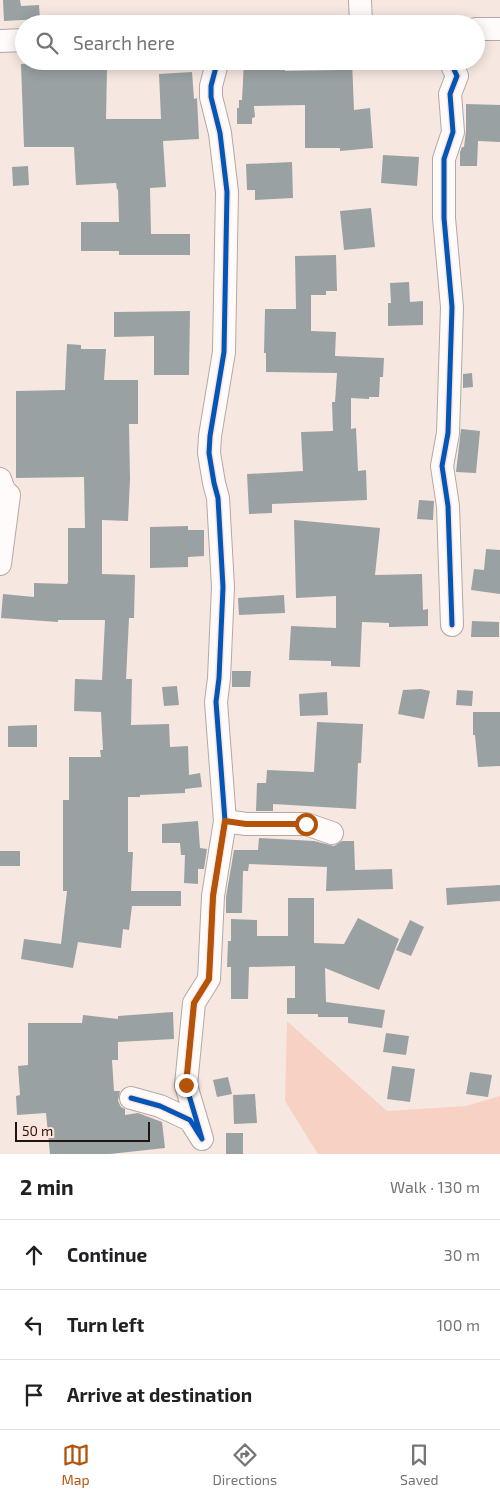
<!DOCTYPE html>
<html lang="en">
<head>
<meta charset="utf-8">
<style>
	:root { --surface:#fff; --page:#f2f2f2; --text:#202124; --muted:#757577; --line:#e0e0e0; --accent:#b45309 }
	body { margin:0; font-family:"Exo 2",sans-serif; background:var(--page); color:var(--text) }
	.scale { position:absolute; left:15px; bottom:12px; width:135px; box-sizing:border-box; padding-left:5px; border:2px solid #201510; border-top:0; font-size:14px; line-height:18px; white-space:nowrap; color:#201510; -webkit-text-stroke:4px #ffe3d9; paint-order:stroke }
	.stop { position:absolute; width:15px; height:15px; margin:-11px; border:4px solid #b45309; border-radius:50%; background:#fff }
	.stop.end { background:#b45309; border-color:#fff; box-shadow:0 1px 5px #0008 }
	.list { margin:0; padding:0; list-style:none }
	h2 { display:flex; justify-content:space-between; align-items:center; height:65px; margin:0; padding:0 20px; font-size:21px }
	h2 small { font-size:16px; font-weight:400; color:var(--muted) }
	.list li { display:grid; grid-template-columns:32px 1fr auto; gap:15px; align-items:center; box-sizing:border-box; height:70px; padding:0 20px; border-top:1px solid var(--line) }
	.list b { display:block; font-size:19px; white-space:nowrap }
	.list em { font-size:16px; font-style:normal; color:var(--muted) }
	.icon { flex:none; width:28px; height:28px; fill:none; stroke:currentColor; stroke-width:2; stroke-linecap:round; stroke-linejoin:round }
	.map { position:relative; flex:none; width:500px; height:1154px; overflow:hidden }
	.search { position:absolute; background:var(--surface); box-shadow:0 2px 12px #0003; left:15px; right:15px; top:15px; height:55px; display:flex; align-items:center; gap:12px; box-sizing:border-box; padding:0 18px; border-radius:28px; color:var(--muted); font-size:19px }
	.sheet { height:275px; background:var(--surface) }
	nav { display:flex; justify-content:space-around; align-items:center; box-sizing:border-box; height:70px; border-top:1px solid var(--line); background:var(--surface); font-size:14px; color:var(--muted) }
	nav a { display:grid; justify-items:center; gap:2px }
	nav .on { color:var(--accent) }
	.map>svg:first-child { display:block }
	.green { fill:#f7d2c4 }
	.building { fill:#9aa1a3 }
	.lines { fill:none; stroke-linecap:round; stroke-linejoin:round }
	.minor-casing { stroke:#b5a8a3; stroke-width:24 }
	.minor { stroke:#fefbfa; stroke-width:22 }
	.cycleway-casing { stroke:#ffe3d9; stroke-width:8 }
	.cycleway { stroke:#0057b8; stroke-width:5 }
	.route { stroke:#b45309; stroke-width:6 }
</style>
</head>
<body>
<div class="map">
<svg width="500" height="1154" viewBox="0 0 500 1154">
	<rect width="100%" height="100%" fill="#f7e7e1"/>
	<path class="green" d="M287,1021l100,90 79,-5 34,-10v58h-182l-33,-53z"/>
	<path class="building" d="M3,0h17l1,6 18,-1 1,14 -36,2z
		M244,61h25v6h16v4l53,-1 -1,-9h15l2,49 16,-2 3,40 -33,3v-3h-35v-43l-51,1 1,11 -3,1v6h-15v-16h2v-8h3z
		M57,63v5l50,1 -1,50h55l-2,-45 33,-2 2,27 3,-1 2,41 -36,2 3,46 -16,1 1,46h39v21h-71v-4h-38v-29h38l-1,-33 -1,1 -1,-7 -40,2 -2,-38h-50l-3,-83z
		M466,104l34,1v37l-22,-1 -1,25h-17v-14l2,-5h2l2,-16z
		M383,155l36,2 -2,29 -36,-3z
		M292,162l1,36 -38,2v-10h-8l-1,-26z
		M28,166l1,19 -16,1 -1,-19z
		M371,208l4,39 -31,3 -4,-39z
		M336,255l1,36h-11v4h-15v36l25,1 -1,24 49,2 -1,19h-3l-1,20h-10v2l-18,-1v31l5,-1 2,43 8,-1 1,30 -95,4v9l-23,1 -2,-40 56,-3 -2,-39 32,-1 -1,-29h3l2,-29 -71,-1v-19h-2l1,-44h31l-1,-53z
		M409,282l1,20 13,-1v24l-35,1v-23h3l-1,-20z
		M190,311l-1,64h-35v-39l-40,1v-25z
		M67,344l14,1v4h25l-2,31h34v44h-9l1,56 -2,41 -26,-1v54l33,1 -1,43h-5l-3,61h6l-1,46 38,-1 1,23 18,-1 1,29 11,-2 2,14 -17,2v4l-45,2v2h-12v55h5l-2,39h50v15h-49l-3,24 -6,-1 -2,19 -43,-6 -5,26 -52,-9 3,-20 37,5 6,-53h-4v-91h6v-43h32l-1,-7h3l-2,-38 -27,-1 1,-32 27,1 3,-60h-47v2l-57,-4 2,-24 31,3v-14l33,1 1,-2v-54h17l-1,-51 -68,1v-87l49,-1z
		M472,373l1,14 -10,1v-14z
		M461,429l19,2 -4,42 -20,-1z
		M419,500l15,1 -1,19 -16,-1z
		M294,520l86,8 -5,47 47,-1 1,36 5,-1v17l-39,1v-4l-27,-1 -2,45 -29,-1v-5l-42,-1 2,-34 45,2v-32l-40,2z
		M188,526v4h16v26l-16,1v10l-38,1v-41z
		M486,549l14,1v44l-29,-4 3,-21 10,1z
		M284,595l1,18 -46,2 -1,-17z
		M472,621l27,1v15h-28z
		M232,671h19l-1,16h-18z
		M177,686l2,19 -15,1 -2,-19z
		M421,689l9,2 -6,28 -26,-5 5,-24z
		M457,690l16,1 -1,15 -16,-1z
		M327,692l1,23 -28,1 -1,-22z
		M473,712h27v54l-22,1 -3,-32h-2z
		M317,722l46,2 -2,39h-3l-2,46 -83,-5v7h-17l1,-28h9l1,-13 47,2z
		M37,725v22h-29v-21z
		M198,821l2,27 7,1 -3,20h-6v15l-14,-1 1,-28h-4l-1,-12h-18v-19z
		M259,838l55,3 20,5 8,-5h12l1,29 37,-1 1,20 -67,2 1,-24 -78,-3 -1,7h-5l-1,42h-16v-16l8,-47h24z
		M0,851h20v15h-20z
		M500,885v16l-53,4 -1,-17z
		M288,898h26v45l30,1 14,-26 41,21 -20,51 -54,-22 1,34 59,8 -3,18 -34,-5v-6h-30v-3h-31v-16h8v-32l-46,1 -1,32h-17v-32h-4l1,-26h3v-22l26,1v16h31z
		M410,920l14,7 -13,29 -15,-6z
		M173,1012l1,27 -56,3v18h-6l2,31h6l-2,10 3,6 4,2v6l13,-2 24,9 3,26 -55,6h-60l-4,-41 -29,2 -1,-19 4,-1 -2,-29 10,-1v-42h54l1,-8 35,4v-3z
		M386,1033l23,3 -3,19 -23,-3z
		M392,1066l23,3 -5,33 -23,-3z
		M470,1072l22,3 -4,22 -22,-3z
		M228,1077l4,17 -15,3 -4,-17z
		M255,1094l2,29 -23,1 -1,-29z
		M226,1133h17v21h-17z"/>
	<g class="lines">
		<defs>
			<path id="minor" d="M360,0l1,24
				M476,29h24
				M0,41l24,-1
				M450,61l7,15 -7,18 3,38 -9,27v59l8,89 -4,126 -6,33 6,40 4,119
				M0,479l4,11 5,5 -9,69
				M225,821l21,3h60l26,9
				M131,1098l29,8 30,14 12,19 -16,-54 8,-82 15,-24 4,-83 12,-75 -9,-119 3,-24 4,-91 -5,-89 -4,-15 -5,-30 1,-17 14,-84 3,-160 -7,-59 -9,-36v-11l5,-19 -1,-6"/>
		</defs>
		<use href="#minor" class="minor-casing"/>
		<use href="#minor" class="minor"/>
		<defs>
			<path id="cycleway" d="M450,61l7,15 -7,18 3,38 -9,27v59l8,89 -4,126 -6,33 6,40 4,119
				M131,1098l29,8 30,14 12,19 -16,-54 8,-82 15,-24 4,-83 12,-75 -9,-119 3,-24 4,-91 -5,-89 -4,-15 -5,-30 1,-17 14,-84 3,-160 -7,-59 -9,-36v-11l5,-19 -1,-6"/>
		</defs>
		<use href="#cycleway" class="cycleway-casing"/>
		<use href="#cycleway" class="cycleway"/>
	</g>
	<g class="lines">
		<path class="route" d="M186,1085l8,-82 15,-24 4,-83 12,-75 21,3h60"/>
	</g>
</svg>
<div class="scale">50 m</div>
<div class="stop" style="left:306px;top:824px"></div>
<div class="stop end" style="left:186px;top:1085px"></div>
<div class="search"><svg class="icon" aria-label="search" viewBox="0 0 24 24"><circle cx="10" cy="10" r="6"/><path d="M15 15l6 6"/></svg>Search here</div>
</div>
<section class="sheet">
<h2>2 min<small>Walk · 130 m</small></h2>
<ul class="list">
<li><svg class="icon" aria-label="ahead" viewBox="0 0 24 24"><path d="M12 20V5M6 11l6-6 6 6"/></svg><div><b>Continue</b></div><em>30 m</em></li>
<li><svg class="icon" aria-label="left" viewBox="0 0 24 24"><path d="M17 20v-9H6M10 6l-5 5 5 5"/></svg><div><b>Turn left</b></div><em>100 m</em></li>
<li><svg class="icon" aria-label="arrive" viewBox="0 0 24 24"><path d="M6 21V4h12l-3 4 3 4H6"/></svg><div><b>Arrive at destination</b></div></li>
</ul>
</section>
<nav>
<a class="on"><svg class="icon" aria-label="map" viewBox="0 0 24 24"><path d="M3 6l6-2 6 2 6-2v14l-6 2-6-2-6 2zM9 4v14M15 6v14"/></svg>Map</a>
<a><svg class="icon" aria-label="directions" viewBox="0 0 24 24"><path d="M12 3l9 9-9 9-9-9zM9 14v-3h6M13 9l2 2-2 2"/></svg>Directions</a>
<a><svg class="icon" aria-label="saved" viewBox="0 0 24 24"><path d="M7 4h10v16l-5-4-5 4z"/></svg>Saved</a>
</nav>
</body>
</html>
